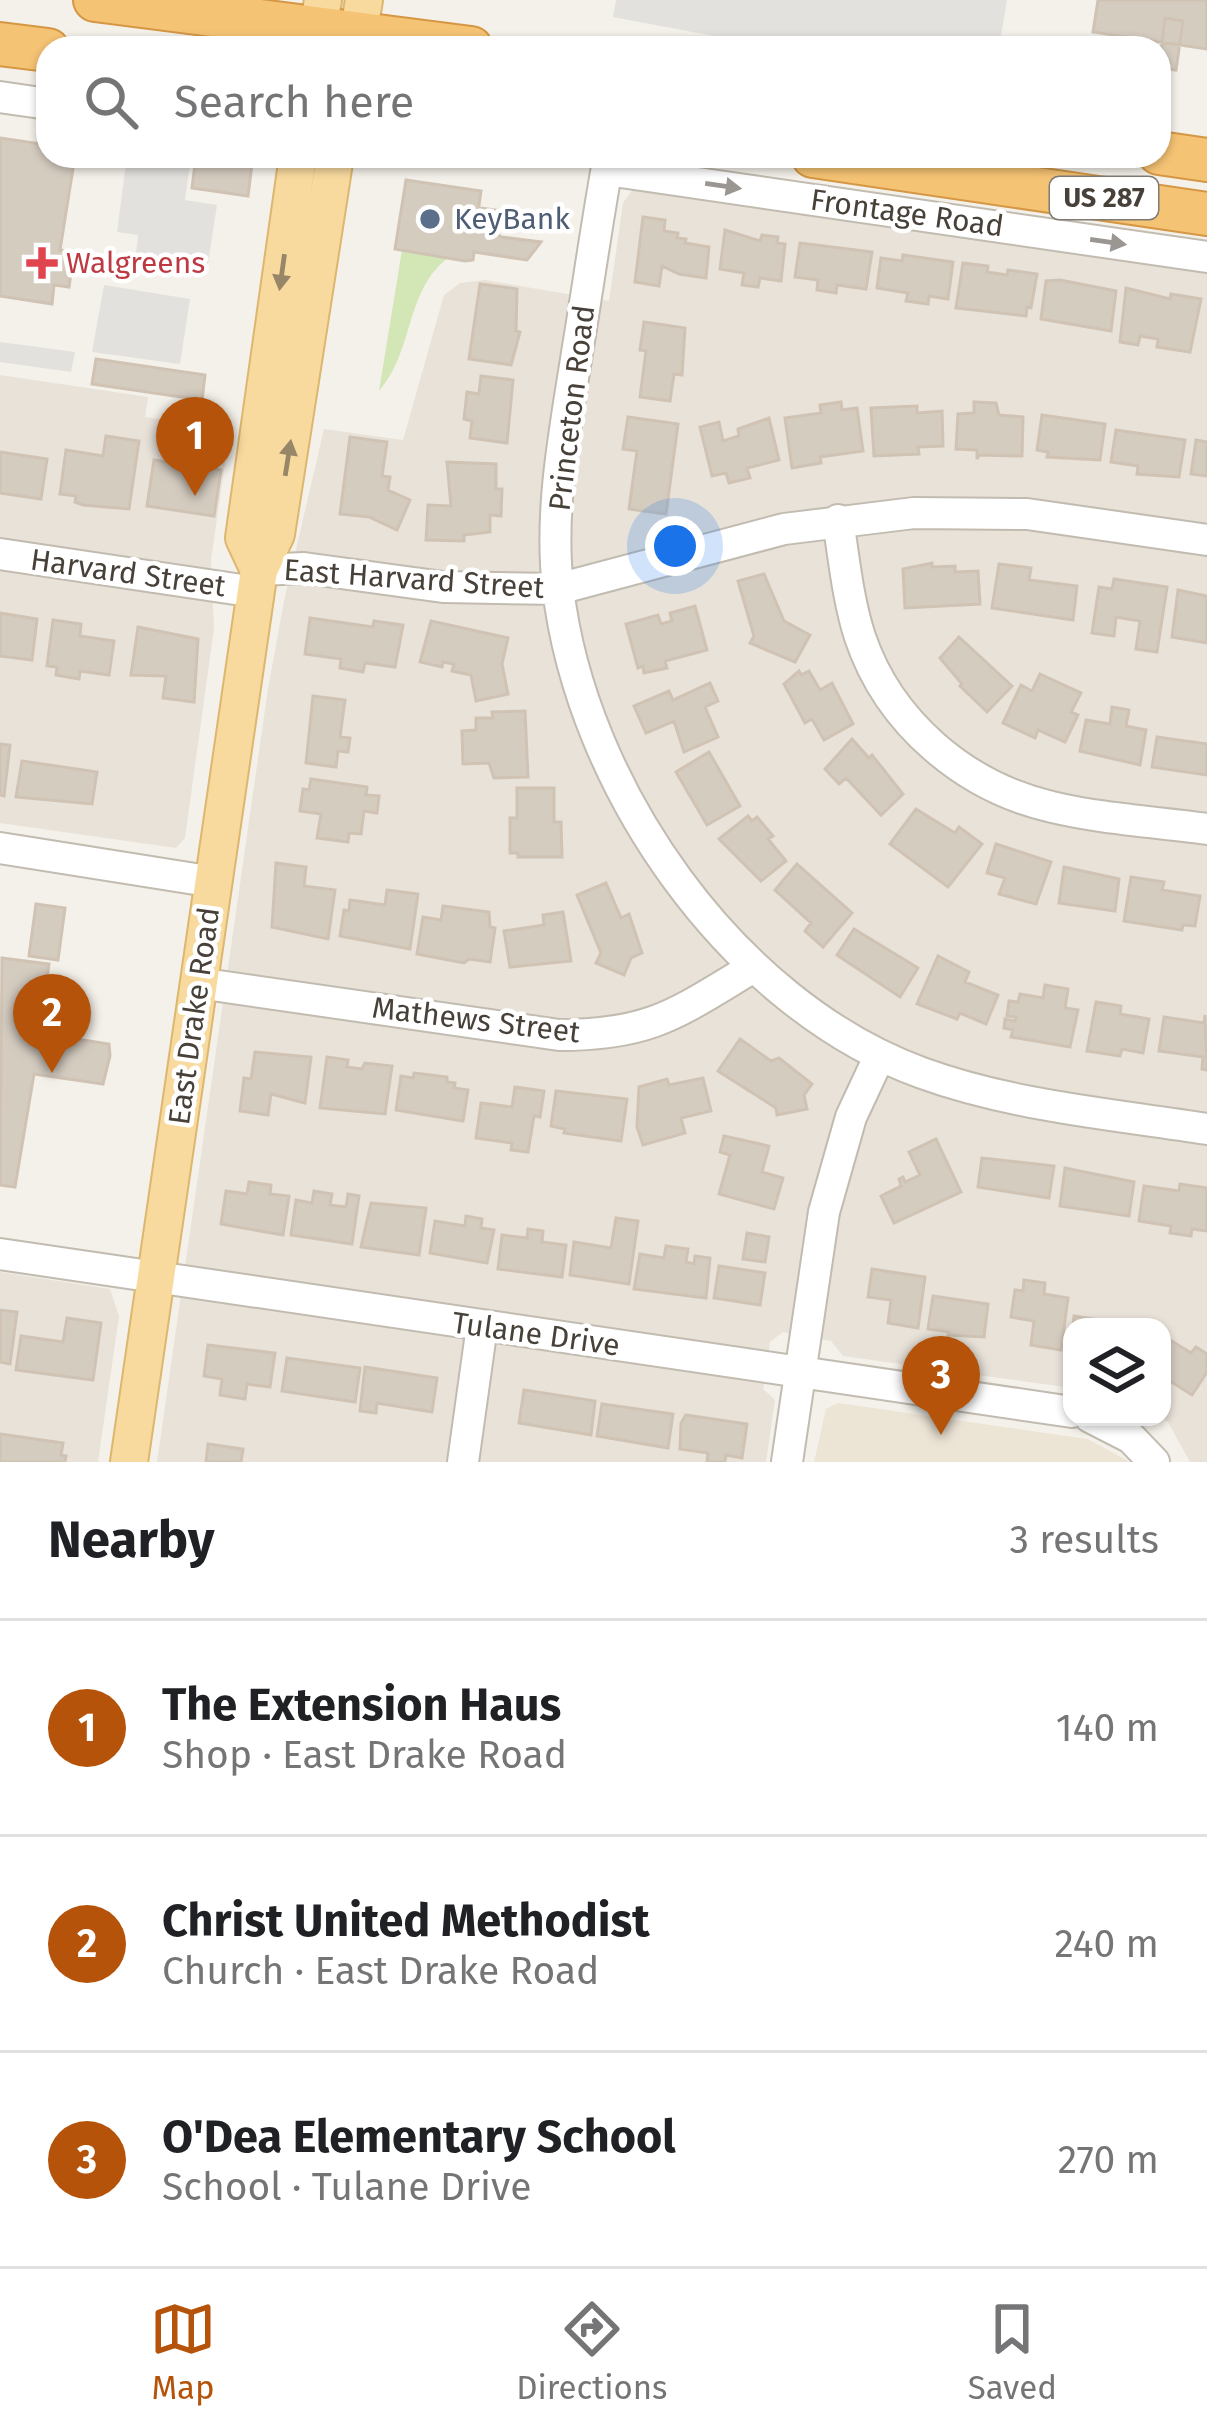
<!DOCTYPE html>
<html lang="en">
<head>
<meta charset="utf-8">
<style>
	:root { --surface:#fff; --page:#f2f2f2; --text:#202124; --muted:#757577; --line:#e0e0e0; --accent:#b45309 }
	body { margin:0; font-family:"Fira Sans",sans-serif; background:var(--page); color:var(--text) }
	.controls { position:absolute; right:36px; bottom:36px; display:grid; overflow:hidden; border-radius:24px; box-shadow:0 3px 9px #0004 }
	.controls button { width:108px; height:108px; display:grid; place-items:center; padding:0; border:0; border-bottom:3px solid var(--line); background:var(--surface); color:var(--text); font:60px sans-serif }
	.you { position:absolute; left:675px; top:546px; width:42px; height:42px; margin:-30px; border:9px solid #fff; border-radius:50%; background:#1a73e8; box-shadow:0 0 0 18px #1a73e833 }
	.badge { display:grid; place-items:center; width:78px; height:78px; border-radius:50%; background:var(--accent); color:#fff; font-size:39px; font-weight:700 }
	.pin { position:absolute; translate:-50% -99px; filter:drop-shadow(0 3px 6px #0008) }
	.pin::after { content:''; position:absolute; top:63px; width:42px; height:36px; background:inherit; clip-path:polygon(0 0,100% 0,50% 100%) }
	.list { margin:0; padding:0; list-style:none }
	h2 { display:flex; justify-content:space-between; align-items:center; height:156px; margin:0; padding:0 48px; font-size:51px }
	h2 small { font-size:39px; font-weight:400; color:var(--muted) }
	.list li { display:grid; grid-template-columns:78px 1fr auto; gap:36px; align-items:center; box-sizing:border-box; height:216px; padding:0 48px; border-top:3px solid var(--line) }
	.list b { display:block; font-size:45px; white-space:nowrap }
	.list p { margin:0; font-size:39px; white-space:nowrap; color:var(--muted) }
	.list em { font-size:39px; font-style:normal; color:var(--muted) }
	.icon { flex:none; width:66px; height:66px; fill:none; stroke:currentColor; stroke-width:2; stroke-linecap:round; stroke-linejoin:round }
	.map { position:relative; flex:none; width:1207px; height:1462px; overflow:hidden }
	.search { position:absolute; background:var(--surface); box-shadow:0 3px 9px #0004; left:36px; right:36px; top:36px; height:132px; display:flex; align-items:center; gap:30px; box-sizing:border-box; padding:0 42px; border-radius:36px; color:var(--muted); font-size:45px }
	.sheet { height:804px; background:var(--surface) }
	nav { display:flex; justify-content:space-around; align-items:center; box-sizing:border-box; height:168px; border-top:3px solid var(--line); background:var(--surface); font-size:33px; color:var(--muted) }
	nav a { display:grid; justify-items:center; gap:6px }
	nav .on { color:var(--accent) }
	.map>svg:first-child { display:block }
	.residential { fill:#e8e2d9 }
	.education { fill:#ece4d5 }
	.green { fill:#d3e6b6 }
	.parking { fill:#e3e1de }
	.building { fill:#d5ccc0; stroke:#d0c3b4; stroke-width:3 }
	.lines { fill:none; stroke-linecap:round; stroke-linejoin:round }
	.minor-casing { stroke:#c2bbb0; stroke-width:34 }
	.major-casing { stroke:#ddb66f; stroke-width:40 }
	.highway-casing { stroke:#d59744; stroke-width:46 }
	.minor { stroke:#fff; stroke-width:30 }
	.major { stroke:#f8da9f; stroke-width:36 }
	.highway { stroke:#f5c374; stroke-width:42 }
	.oneway { fill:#9a9692 }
	.oneway2 { fill:#978667 }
	.service-dot { fill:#5c6f8a; stroke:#fff; stroke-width:4.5 }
	.health-dot { fill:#e0444e; stroke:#fff; stroke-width:4.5 }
	.labels { text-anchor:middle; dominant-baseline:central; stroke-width:9; stroke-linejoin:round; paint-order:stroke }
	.shield { fill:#fff; stroke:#7f7a74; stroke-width:3 }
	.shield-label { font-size:27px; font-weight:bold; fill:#484139 }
	.street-label { font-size:30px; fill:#484139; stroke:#fff }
	.service-label { font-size:30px; fill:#4e5e75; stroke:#fff; text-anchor:start }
	.health-label { font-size:30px; fill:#be3a42; stroke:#fff; text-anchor:start }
</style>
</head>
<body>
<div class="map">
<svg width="1207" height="1462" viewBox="0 0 1207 1462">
	<rect width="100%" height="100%" fill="#f4f1ea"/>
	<path class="residential" d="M637,183l570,86v1193h-17l-22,-40 -9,-5 3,-90h-90v61l-229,-32 -12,-15 -48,-9 -13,10 -7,47 12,11 -9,62h-609l111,-773 16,-88 40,-172 79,11 41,-145 16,-12 25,-3 124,21 14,-98z
		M0,375l148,22 -3,20 85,12 -19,131 3,68 -29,210 -9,10 -176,-25z
		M0,1272l110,17 9,27 -21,146h-98z"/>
	<path class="education" d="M838,1403l250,36 42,23h-316l12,-53z"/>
	<path class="green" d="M402,250l47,7c-45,34 -34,93 -70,134z"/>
	<path class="parking" d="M616,0h391l-8,48h-222l-164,-31z
		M127,156h64l-6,44 32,5 -9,59 -72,-10 2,-19 -21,-3z
		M104,285l86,14 -10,65 -88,-12z
		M0,342l75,10 -4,20 -71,-10z"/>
	<path class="building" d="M1098,0h109v49l-114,-17z
		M1165,18l18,3 -7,49 -17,-2z
		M0,138l48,7v11h27l-15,94 14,2 -5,35 -15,-2 -2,19 -52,-8z
		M196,156h57l-5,40 -56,-8z
		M406,180l75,11 -4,28 24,18 40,5 -14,18 -53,-8 -1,8 -8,1 -70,-12z
		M480,208l15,2 17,2 -1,6 -23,7 -9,-8z
		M643,217l22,3 -1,11 14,2 -1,5 9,1 -1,4 24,4 -3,31 -27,-4 -17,-8 -3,20 -24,-4z
		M725,230l35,11 2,-6 16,2 -1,6 8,1 -4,37 -21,-3 -2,9 -16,-2 2,-12 -24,-4z
		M800,243l72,9 -6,37 -29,-4 -1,8 -19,-3 1,-10 -23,-3z
		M903,255l50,7 -5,37 -19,-3 -1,8 -22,-3 2,-8 -31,-5 4,-30 21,3z
		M963,263l25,3 -1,6 20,3 1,-5 29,4 -6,34 -4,-1 -1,9 -70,-8z
		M1060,280l56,11 -5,40 -70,-12 5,-38z
		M480,284l37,5 -1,42 4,1 -9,33 -42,-6z
		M1126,288l44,11 1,-5 30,5 -11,53 -33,-5 1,-8 -18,-3 -2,9 -18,-3z
		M644,322l41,6 -3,47 -8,-1 -4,27 -30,-4 6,-46 -6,-1z
		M96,359l109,16 -3,25 -110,-16z
		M481,376l32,4 -6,63 -37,-5 2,-17 -8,-2 3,-27 12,2z
		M841,402l1,8 15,-2 6,43 -43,6 1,6 -29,5 -7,-50 36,-5 -1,-8z
		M974,402l22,1 3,12 24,2 -1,39 -43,-1 -2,4v-9l-21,-1 2,-35 16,-1z
		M917,406v7l25,-2 1,35 -25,1 1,7 -45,2 -3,-48z
		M1042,415l63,9 -5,36 -53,-3 1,-5 -11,-2z
		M628,417l50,7 -12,90 -37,-5 8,-58 -14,-2z
		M769,418l10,42 -32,8 3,10 -21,5 -3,-10 -14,3 -12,-49 19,-5 4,19 16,-5 -1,-7z
		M1116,430l69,10 -6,37 -42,-3 1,-8 -27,-4z
		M106,436l33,5 -10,68 -46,-4 -8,-3 1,-6 -16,-2 6,-44 37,6z
		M350,437l37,5 -5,34 8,1 -2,13 22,10 -13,30 -28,-13 -29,-3z
		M1196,440l11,2v34l-16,-2z
		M0,452l47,7 -6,40 -41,-6z
		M154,460l67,10 -7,46 -67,-10z
		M447,462l49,2v25h6l-1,27 -11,-1v17l-26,3v6l-38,-1 2,-35 23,1z
		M932,563v4l23,-1v6l23,-1 2,33 -75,4 -2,-39z
		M999,564l32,4 -2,12 48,6 -4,34 -81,-12z
		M764,574l20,47 26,14 -15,27 -45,-19 4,-7 -16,-55z
		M1114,579l53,8 -10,65 -21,-3 4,-28 -24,-4 -2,19 -22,-3 7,-46 13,2z
		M1178,590l29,6v47l-35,-6z
		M695,606l12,44 -42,11 2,7 -23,5 -1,-7 -5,2 -12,-44 32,-9 3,9 11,-3 -2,-8z
		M0,613l37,6 -5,41 -32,-4z
		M310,618l63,9 1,-6 29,4 -8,42 -30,-4 -2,9 -23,-4 1,-9 -36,-5z
		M53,620l28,4 -1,12 34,5 -5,34 -29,-4 -1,8 -23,-4 1,-8 -10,-1z
		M431,621l77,17 -6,26 6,30 -32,7 -5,-26 -19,-4 2,-7 -11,-2 -1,5 -22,-5z
		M138,627l60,12 -4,63 -31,-4 3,-22 -35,-1z
		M959,637l53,49 -25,26 -27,-26 2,-2 -22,-26z
		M799,671l2,4 8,-4 11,19 12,-7 21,41 -29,16 -12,-21 -7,4 -21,-39z
		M1040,674l41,19 -10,19 7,3 -13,27 -27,-12 -3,8 -32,-15 18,-38 11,6z
		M710,683l8,18 -13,6 13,30 -34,15 -10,-31 -28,12 -12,-27 35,-15 4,9z
		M313,696l32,4 -5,37 10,1 -2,14 -10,-1 -2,16 -30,-4z
		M1112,707l17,3 -3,16 20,4 -6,35 -60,-14 6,-31 24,4z
		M525,711l3,66 -34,1 -5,-15 -26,1 -1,-33 14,-1v-12h17l-1,-6z
		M1157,737l50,7v31l-55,-8z
		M852,739l17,19 3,-3 31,39 -22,21 -35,-37 -7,6 -14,-15z
		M0,744l10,1 -6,51 -4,-1z
		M709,752l31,54 -33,19 -31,-53z
		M22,761l75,11 -5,32 -76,-7z
		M311,779l56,8 -1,8 13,1 -2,17 -13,-2 -3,23 -12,-1 -1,9 -31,-4 4,-24 -21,-3 3,-22 6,1z
		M517,788h37v34h7l1,35h-44v-4h-8v-35h7z
		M916,809l39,24 4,-6 23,17 -34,43 -58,-43z
		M748,816l4,5 5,-4 16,19 -5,3 18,22 -25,20 -42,-42z
		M996,844l55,18 -15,42 -37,-10 6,-16 -18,-5z
		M276,863l30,4 -2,19 31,4 -7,49 -56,-12z
		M797,864l55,49 -29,34 -18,-16 6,-8 -36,-33z
		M1064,867l55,12 -4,32 -56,-8z
		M1131,877l33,5 -2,8 38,6 -5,30 -12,-1 -1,5 -58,-9z
		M606,883l15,35 8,-4 13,39 -11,5 -7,17 -28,-12 5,-10 -24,-58z
		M387,890l31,4 -8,55 -70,-13 4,-26 5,1 1,-11 35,5z
		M36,904l29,4 -7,52 -29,-4z
		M443,906l46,6 1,15 5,1 -5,34 -21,-3 -5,4 -47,-9 6,-37 18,3z
		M563,912l8,49 -61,6 -6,-36 40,-6 -1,-10z
		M854,929l64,39 -18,29 -63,-42z
		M938,956l31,16 -4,10 33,13 -12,29 -26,-11 -3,6 -40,-15z
		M2,958l47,6 -10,69 70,11 1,12 -7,28 -69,-10 -19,113 -15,-2z
		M1045,985l23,4 -3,19 13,2 -8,37 -59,-10 2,-7 -9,-2 1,-9 10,2 1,-4 -9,-1 2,-15 9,1 2,-8 23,4z
		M1096,1002l25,4 -1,8 29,5 -6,34 -21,-4 -2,7 -33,-5z
		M1205,1015l2,55 -5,-1 1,-12 -44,-6 5,-34 40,6z
		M740,1039l31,22 8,-3 33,26 -8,11 3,14 -30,6 -1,-7 -58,-37z
		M255,1052l56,5 -6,46 -34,-9 -3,21 -28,-4 4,-33 7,1z
		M327,1057l21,3 -1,7 15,2 3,-6 27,3 -7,48 -65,-6z
		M414,1073l33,4v5l8,1 -1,5 14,2 -5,31 -67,-11 5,-34 12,2z
		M703,1078l8,33 -30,7 4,15 -42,12 -6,-18 2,-40 28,-8 2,6z
		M515,1087l29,4 -4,26 -6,-1 -6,36 -17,-2 1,-7 -36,-5 5,-35 31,4z
		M556,1091l71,8 -6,42 -57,-8 1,-4 -14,-3z
		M724,1136l45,10 -7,26 21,6 -9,31 -55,-15 11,-39 -10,-3z
		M936,1139l25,53 -67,31 -13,-27 20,-10 -2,-7 4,-2 2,5 15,-7 -11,-23z
		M982,1158l72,8 -5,32 -71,-11z
		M1065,1168l69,14 -5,34 -69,-10z
		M249,1182l22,3 -1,9 19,2 -6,39 -62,-11 5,-33 21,3z
		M1180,1184l27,4v43l-15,-2 -1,7 -21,-3 1,-7 -32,-5 5,-35 35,5z
		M314,1191l18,3 -2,11 16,2 2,-13 11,2 -7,48 -61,-9 5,-35 16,3z
		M371,1203l55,5 -7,47 -58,-8z
		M466,1216l16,3 -1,9 13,2 -7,33 -57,-10 5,-32 30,5z
		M616,1218l22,3 -9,63 -59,-9 4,-33 37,6z
		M528,1229l15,2 -1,11 24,3 -4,32 -64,-8 4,-34 25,3z
		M747,1233l22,4 -4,25 -22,-3z
		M666,1246l22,3 -2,13 8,2 1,-8 15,2 -4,40 -72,-9 6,-35 24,4z
		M719,1266l46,7 -5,32 -46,-7z
		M872,1269l53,8 -7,51 -30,-5 3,-23 -23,-3z
		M1024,1280l21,3 -1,11 24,4 -7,52 -30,-5 3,-24 -23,-4 4,-27 8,1z
		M933,1296l55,8 -4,33 -36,-2 1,-3 -21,-3z
		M0,1310l17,2 -7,52 -10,-2z
		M1074,1316l54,9 -1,2h-54z
		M67,1318l34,5 -8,57 -77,-10 5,-34 42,6z
		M1162,1335l29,18 5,-6 11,7v18l-15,23 -30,-19z
		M208,1345l67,8 -5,34 -23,-3 -2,15 -25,-4 2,-16 -18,-3z
		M287,1358l73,10 -5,34 -73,-11z
		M365,1367l72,11 -5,34 -55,-9 -1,10 -16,-2z
		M524,1390l71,11 -4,34 -72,-12z
		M602,1404l71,10 -5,34 -71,-12z
		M686,1415l61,9 -5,34 -16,-3 -1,7h-18l1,-9 -28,-4 1,-26z
		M0,1434l63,9 -2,12 5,1 -1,6h-65z
		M208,1444l35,5 -2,13h-35z"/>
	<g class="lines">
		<defs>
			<path id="minor" d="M0,97l48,7
				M609,156c-12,65 -21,131 -32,197 -12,77 -28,157 -19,235 23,199 174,416 364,485 91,33 190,41 285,56
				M607,170l600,87
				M838,520c6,39 10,80 22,117 29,86 105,150 192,170 50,12 104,15 155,22
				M0,554l255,38
				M259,570l45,-2 139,19 115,2 226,-60 130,-16 113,1 180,26
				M0,848l214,34
				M198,983l361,52c92,0 118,-22 193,-67
				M0,1254l1072,158
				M1090,1417l41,21 23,24
				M463,1462l19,-136
				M787,1462l37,-250 27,-95 29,-62"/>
			<path id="major" d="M315,48l8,-48
				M356,48l8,-48
				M259,570l-15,-32 54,-382
				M129,1462l130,-892 17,-36 59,-378"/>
			<path id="highway" d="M95,0l376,48
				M0,44l48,6
				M1159,153l48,7
				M813,156l394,58"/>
		</defs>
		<use href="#minor" class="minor-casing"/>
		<use href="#major" class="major-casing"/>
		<use href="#highway" class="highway-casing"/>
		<use href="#minor" class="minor"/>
		<use href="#major" class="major"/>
		<use href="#highway" class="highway"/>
	</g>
	<defs><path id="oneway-solid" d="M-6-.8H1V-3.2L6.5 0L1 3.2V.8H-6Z" transform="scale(3)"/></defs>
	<g class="oneway">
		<use href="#oneway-solid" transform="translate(723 186) rotate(8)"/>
		<use href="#oneway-solid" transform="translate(1108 242) rotate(8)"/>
	</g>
	<g class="oneway2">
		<use href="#oneway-solid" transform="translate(282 272) rotate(98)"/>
		<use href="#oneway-solid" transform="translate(288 458) rotate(-81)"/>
	</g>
	<circle class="service-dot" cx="430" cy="219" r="12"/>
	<path class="health-dot" d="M36 245h12v12h12v12h-12v12h-12v-12h-12v-12h12z"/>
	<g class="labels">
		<rect class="shield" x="1050" y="177" width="108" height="42" rx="9"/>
		<g class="shield-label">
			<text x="1104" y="198">US 287</text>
		</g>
		<g class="street-label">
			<text transform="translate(907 213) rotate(8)">Frontage Road</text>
			<text transform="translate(572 408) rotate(-83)">Princeton Road</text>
			<text transform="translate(128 573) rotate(8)">Harvard Street</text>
			<text transform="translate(414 579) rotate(4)">East Harvard Street</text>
			<text transform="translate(194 1016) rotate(-82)">East Drake Road</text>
			<text transform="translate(476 1020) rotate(7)">Mathews Street</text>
			<text transform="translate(536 1334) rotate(8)">Tulane Drive</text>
		</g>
		<g class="service-label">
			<text x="454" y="219">KeyBank</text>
		</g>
		<g class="health-label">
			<text x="66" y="263">Walgreens</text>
		</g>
	</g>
</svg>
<div class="controls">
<button><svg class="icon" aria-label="layers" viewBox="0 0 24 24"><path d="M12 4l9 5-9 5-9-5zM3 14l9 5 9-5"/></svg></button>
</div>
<div class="you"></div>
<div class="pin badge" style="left:195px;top:496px">1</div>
<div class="pin badge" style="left:52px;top:1073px">2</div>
<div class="pin badge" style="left:941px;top:1435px">3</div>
<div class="search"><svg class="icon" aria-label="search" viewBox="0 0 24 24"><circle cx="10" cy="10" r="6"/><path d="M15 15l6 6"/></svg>Search here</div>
</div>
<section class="sheet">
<h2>Nearby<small>3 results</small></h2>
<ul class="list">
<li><span class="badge">1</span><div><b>The Extension Haus</b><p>Shop · East Drake Road</p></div><em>140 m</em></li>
<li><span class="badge">2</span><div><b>Christ United Methodist</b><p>Church · East Drake Road</p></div><em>240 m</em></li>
<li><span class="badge">3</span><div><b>O'Dea Elementary School</b><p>School · Tulane Drive</p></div><em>270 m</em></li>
</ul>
</section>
<nav>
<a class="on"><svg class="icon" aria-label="map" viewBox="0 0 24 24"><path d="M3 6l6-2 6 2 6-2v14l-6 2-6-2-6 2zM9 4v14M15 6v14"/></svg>Map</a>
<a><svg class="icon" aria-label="directions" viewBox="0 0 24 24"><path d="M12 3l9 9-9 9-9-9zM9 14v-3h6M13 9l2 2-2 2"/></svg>Directions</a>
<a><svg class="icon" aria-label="saved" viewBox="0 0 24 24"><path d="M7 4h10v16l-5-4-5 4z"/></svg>Saved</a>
</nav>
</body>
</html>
